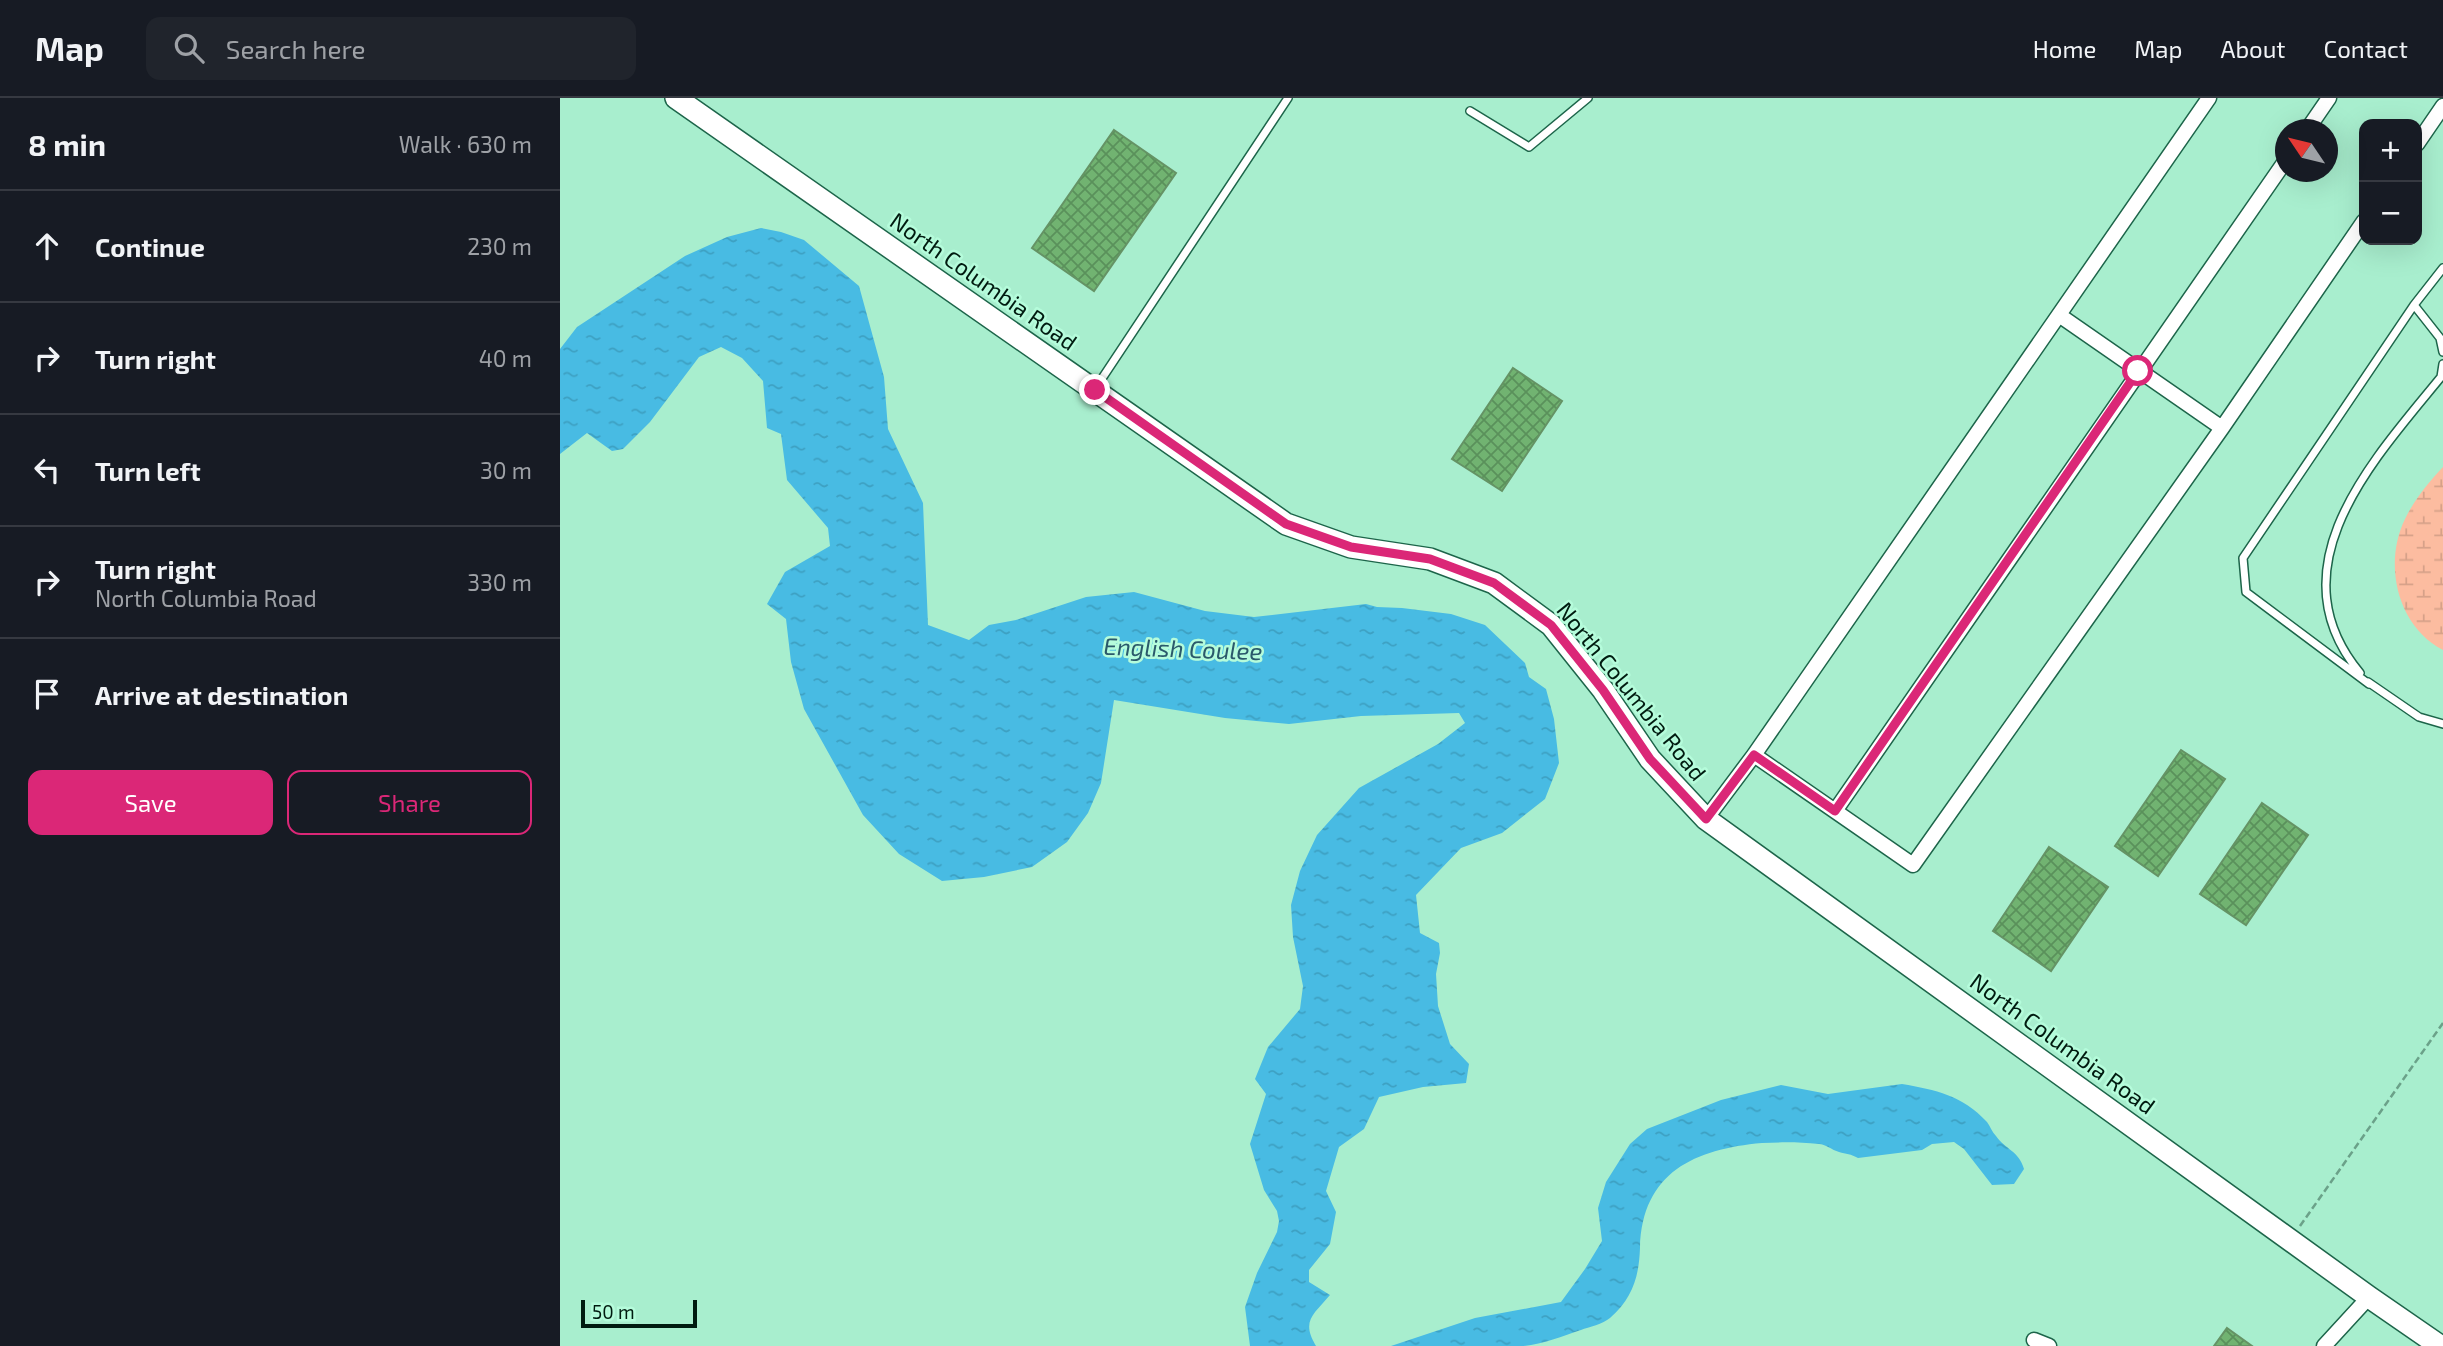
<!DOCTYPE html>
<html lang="en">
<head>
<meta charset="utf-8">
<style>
	:root { --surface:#171b24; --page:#20242c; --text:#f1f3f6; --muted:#9ea1a6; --line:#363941; --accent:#db2777 }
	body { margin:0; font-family:"Exo 2",sans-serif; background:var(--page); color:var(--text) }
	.controls { position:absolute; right:21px; top:21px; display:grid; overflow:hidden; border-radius:14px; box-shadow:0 7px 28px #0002 }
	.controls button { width:63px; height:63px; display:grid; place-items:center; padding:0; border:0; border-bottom:2px solid var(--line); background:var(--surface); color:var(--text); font:35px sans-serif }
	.compass { position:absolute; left:1715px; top:21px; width:63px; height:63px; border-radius:50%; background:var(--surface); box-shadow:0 7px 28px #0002; rotate:305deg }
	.scale { position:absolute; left:21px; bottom:18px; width:116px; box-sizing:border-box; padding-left:7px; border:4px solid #001b10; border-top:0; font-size:19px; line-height:24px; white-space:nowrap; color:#001b10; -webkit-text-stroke:5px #b5fcdb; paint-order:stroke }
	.stop { position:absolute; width:21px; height:21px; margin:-16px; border:5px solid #db2777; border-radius:50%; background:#fff }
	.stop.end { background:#db2777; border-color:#fff; box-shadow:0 2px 7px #0008 }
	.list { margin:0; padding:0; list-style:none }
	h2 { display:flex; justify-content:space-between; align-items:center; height:91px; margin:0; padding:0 28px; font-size:30px }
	h2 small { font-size:23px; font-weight:400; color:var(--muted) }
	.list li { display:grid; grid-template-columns:46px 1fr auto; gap:21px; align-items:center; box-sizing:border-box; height:112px; padding:0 28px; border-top:2px solid var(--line) }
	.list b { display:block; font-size:26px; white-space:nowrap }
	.list p { margin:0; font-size:23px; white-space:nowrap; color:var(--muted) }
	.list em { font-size:23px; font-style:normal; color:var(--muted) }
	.actions { display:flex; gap:14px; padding:21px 28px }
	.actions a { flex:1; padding:16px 0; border:2px solid var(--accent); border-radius:14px; text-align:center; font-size:24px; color:var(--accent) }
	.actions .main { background:var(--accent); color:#fff }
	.icon { flex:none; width:38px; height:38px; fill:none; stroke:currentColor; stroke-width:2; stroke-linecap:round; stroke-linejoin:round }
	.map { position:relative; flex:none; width:1883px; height:1248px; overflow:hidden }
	header { display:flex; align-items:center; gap:42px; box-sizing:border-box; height:98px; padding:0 35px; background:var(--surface); border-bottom:2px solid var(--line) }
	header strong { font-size:33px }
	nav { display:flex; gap:38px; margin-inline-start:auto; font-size:24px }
	.search { width:490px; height:63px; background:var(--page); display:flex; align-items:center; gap:18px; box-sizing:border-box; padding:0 24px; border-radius:14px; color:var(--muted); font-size:26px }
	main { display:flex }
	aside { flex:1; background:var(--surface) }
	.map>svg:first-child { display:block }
	.wetland { fill:url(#wetland-marsh) }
	.water { fill:url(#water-ripples) }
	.building { fill:url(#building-cross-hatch); stroke:#659365; stroke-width:2 }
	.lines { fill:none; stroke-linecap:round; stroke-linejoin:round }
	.lane-casing { stroke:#1d654a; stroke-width:10 }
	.street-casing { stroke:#1d654a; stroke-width:17 }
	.secondary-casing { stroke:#1d654a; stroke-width:24 }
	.path { stroke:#6ba189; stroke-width:2.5; stroke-dasharray:7 3.5; stroke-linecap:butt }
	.lane { stroke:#fff; stroke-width:7 }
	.street { stroke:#fff; stroke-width:14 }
	.secondary { stroke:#fff; stroke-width:21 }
	.route { stroke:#db2777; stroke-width:9 }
	.labels { text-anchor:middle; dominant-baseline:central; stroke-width:5; stroke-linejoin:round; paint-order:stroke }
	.street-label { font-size:23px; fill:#001b10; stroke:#b5fcdb }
	.water-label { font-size:24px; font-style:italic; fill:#2a596b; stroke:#b5fcdb }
</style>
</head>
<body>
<header>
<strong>Map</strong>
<div class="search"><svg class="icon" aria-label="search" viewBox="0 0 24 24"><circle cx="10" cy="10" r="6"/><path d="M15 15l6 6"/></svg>Search here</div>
<nav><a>Home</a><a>Map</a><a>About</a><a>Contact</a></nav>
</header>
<main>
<aside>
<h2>8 min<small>Walk · 630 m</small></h2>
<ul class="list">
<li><svg class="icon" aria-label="ahead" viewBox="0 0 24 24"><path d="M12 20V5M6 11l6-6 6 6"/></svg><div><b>Continue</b></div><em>230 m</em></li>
<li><svg class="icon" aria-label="right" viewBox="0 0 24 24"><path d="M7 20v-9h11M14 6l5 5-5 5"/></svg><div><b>Turn right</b></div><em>40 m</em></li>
<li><svg class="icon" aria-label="left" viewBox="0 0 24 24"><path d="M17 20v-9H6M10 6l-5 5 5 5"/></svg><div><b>Turn left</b></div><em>30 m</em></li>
<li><svg class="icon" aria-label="right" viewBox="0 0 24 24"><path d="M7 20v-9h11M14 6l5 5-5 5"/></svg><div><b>Turn right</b><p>North Columbia Road</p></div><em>330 m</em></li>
<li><svg class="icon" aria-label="arrive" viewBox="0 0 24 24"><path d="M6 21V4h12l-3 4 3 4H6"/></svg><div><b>Arrive at destination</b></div></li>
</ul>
<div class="actions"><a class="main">Save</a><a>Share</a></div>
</aside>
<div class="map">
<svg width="1883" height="1248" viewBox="0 0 1883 1248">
	<defs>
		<pattern id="wetland-marsh" width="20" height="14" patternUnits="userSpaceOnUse" patternTransform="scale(1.75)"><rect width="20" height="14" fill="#fcbca0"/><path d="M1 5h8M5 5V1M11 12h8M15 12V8" fill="none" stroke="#d6a189"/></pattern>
		<pattern id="water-ripples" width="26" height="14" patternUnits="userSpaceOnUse" patternTransform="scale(1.75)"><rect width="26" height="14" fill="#48bbe3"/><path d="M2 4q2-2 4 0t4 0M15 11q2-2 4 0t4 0" fill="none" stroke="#3da0c2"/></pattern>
		<pattern id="building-cross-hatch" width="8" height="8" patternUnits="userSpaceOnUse" patternTransform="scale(1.75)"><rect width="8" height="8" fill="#71b371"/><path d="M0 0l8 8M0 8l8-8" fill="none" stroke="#5a915b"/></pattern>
	</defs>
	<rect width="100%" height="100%" fill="#a8eece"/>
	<path class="wetland" d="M1883,369v183c-46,-24 -60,-86 -38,-131 9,-19 24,-37 38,-52z"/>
	<path class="water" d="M201,130l20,4 23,8 55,46 25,91 4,52 35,74 5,122 41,15 20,-15 27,-5 70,-23 48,-5 71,19 49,6 112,-13 11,3 25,1 49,6 34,11 40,38 4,14 17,12 8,30 5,44 -14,36 -43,34 -41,15 -45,47 4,38 19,10 1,10 -4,21 2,32 12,38 19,20 -3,19 -43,4 -44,10 -15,32 -25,18 -13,44 10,21 -6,32 -21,26v12l21,13c-17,20 -29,26 -14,51h-66l-5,-39 12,-34 20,-41 2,-11 -2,-10 -13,-21 -14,-46 16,-50 -11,-15 13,-32 32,-38 3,-23 -10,-49 -2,-32 9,-34 17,-36 42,-47 79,-44 27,-21 -6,-10 -98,3 -72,8 -64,-6 -111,-18 -13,83 -13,30 -21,29 -35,25 -48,10 -42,4 -43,-27 -36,-39 -59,-106 -13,-47 -5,-43 -19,-15 18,-32 45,-26 -2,-18 -41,-48 -6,-46 -14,-6 -4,-47 -21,-23 -21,-11 -22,10 -49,65 -27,27 -11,2 -25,-18 -27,21v-105l17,-22 108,-71 42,-19z
		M1342,986c34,6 60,11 85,38 3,4 5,10 9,14 10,14 23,15 28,33l-10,15 -22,1 -28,-36 -10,-7 -22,2 -10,6 -64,8c-7,-4 -12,-4 -19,-6 -7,-2 -14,-8 -20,-8 -20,-2 -36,-2 -57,-1 -67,6 -120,29 -122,105 -1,28 -7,50 -30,70 -7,6 -21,9 -29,12 -18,6 -38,14 -57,16 -43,0 -89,0 -133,0l84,-28 86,-16 24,-33 17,-28 -4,-33 8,-26 24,-38 17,-15 74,-29 60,-15 47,9z"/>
	<path class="building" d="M554,32l62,43 -82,118 -62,-43z
		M953,270l49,33 -60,90 -50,-32z
		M1621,652l44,29 -67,97 -43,-30z
		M1702,705l46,32 -62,90 -46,-31z
		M1489,749l59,40 -57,84 -58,-40z
		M1667,1230l25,18h-38z"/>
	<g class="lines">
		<defs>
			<path id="lane" d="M910,13l59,36 59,-49
				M1854,207l26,33 3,14
				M535,291l193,-291
				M1800,575c-88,-106 14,-214 81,-296l2,-13
				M1808,584l51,35 24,7
				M1809,586l-123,-92 -3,-34 171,-253 29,-37"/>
			<path id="street" d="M1747,32l22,-32
				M1857,46l26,-38
				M1499,217l163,113
				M1194,657l159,110 309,-437 142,-207
				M1275,713l451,-651
				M1146,721l48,-64 455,-657
				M1474,1242l15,6
				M1764,1248l45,-49"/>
			<path id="secondary" d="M116,0l610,426 65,23 79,12 64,24 57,42 52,65 47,69 56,60 663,478 71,49"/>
		</defs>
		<use href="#lane" class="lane-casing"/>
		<use href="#street" class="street-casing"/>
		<use href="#secondary" class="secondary-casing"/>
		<path class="path" d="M1740,1128l143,-203"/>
		<use href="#lane" class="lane"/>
		<use href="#street" class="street"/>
		<use href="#secondary" class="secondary"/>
	</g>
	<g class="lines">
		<path class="route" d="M535,292l191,134 65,23 79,12 64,24 57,42 52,65 47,69 56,60 48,-64 81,56 303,-440"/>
	</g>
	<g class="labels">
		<g class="street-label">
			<text transform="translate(424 183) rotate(35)">North Columbia Road</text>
			<text transform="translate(1072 593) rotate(51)">North Columbia Road</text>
			<text transform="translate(1503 945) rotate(36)">North Columbia Road</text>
		</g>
		<g class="water-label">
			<text transform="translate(623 550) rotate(2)">English Coulee</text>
		</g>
	</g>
</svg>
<div class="controls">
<button>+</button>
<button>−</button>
</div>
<svg class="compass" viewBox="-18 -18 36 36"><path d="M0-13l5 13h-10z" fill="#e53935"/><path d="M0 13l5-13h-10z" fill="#9ea1a6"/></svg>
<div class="scale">50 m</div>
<div class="stop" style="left:1578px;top:273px"></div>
<div class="stop end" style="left:535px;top:292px"></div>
</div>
</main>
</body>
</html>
